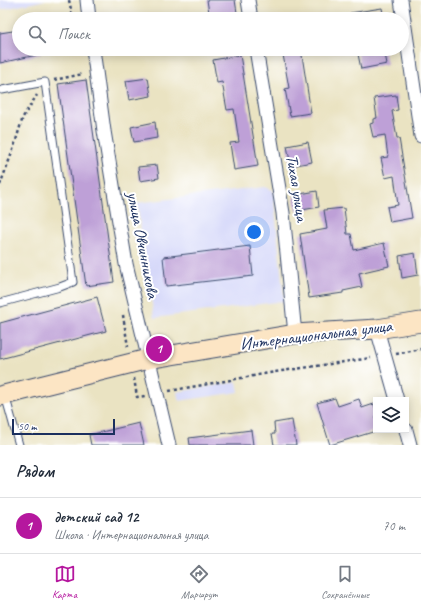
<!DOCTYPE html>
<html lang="ru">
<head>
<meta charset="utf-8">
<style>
	:root { --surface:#fff; --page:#f2f2f3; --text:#1f2937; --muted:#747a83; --line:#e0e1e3; --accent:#b5179e }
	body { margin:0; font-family:Caveat,sans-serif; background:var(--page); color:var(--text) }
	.controls { position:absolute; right:12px; bottom:12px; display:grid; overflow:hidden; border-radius:0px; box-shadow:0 2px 10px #0003 }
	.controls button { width:36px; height:36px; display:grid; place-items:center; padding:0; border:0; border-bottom:1px solid var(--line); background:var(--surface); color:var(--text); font:20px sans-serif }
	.scale { position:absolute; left:12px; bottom:10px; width:103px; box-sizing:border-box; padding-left:4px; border:2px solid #1b2f5e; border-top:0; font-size:11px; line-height:14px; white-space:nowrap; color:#1b2f5e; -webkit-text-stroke:3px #fff; paint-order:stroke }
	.you { position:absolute; left:254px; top:232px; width:14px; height:14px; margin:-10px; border:3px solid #fff; border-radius:50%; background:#1a73e8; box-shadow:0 0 0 6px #1a73e833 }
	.badge { display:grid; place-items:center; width:26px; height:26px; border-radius:50%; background:var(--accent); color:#fff; font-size:13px; font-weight:700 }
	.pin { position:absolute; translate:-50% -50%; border:2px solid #fff; box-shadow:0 1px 4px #0006 }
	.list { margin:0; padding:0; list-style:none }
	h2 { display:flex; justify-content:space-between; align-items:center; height:52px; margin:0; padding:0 16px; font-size:17px }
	h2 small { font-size:13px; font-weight:400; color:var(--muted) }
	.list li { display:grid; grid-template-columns:26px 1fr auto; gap:12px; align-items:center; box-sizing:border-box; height:56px; padding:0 16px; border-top:1px solid var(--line) }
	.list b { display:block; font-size:15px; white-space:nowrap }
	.list p { margin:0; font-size:13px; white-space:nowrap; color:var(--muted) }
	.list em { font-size:13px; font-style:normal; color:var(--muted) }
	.icon { flex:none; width:22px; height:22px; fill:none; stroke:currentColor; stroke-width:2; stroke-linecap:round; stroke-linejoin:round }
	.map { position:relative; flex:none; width:421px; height:445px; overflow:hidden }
	.search { position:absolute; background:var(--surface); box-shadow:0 2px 10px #0003; left:12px; right:12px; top:12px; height:44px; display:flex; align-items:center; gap:10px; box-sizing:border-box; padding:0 14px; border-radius:22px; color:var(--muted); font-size:15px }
	.sheet { height:108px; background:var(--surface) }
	nav { display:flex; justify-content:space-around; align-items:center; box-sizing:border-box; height:56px; border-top:1px solid var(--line); background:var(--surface); font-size:11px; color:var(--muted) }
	nav a { display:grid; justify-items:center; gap:2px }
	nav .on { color:var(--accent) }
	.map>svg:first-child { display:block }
	.built { fill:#d5d8f9 }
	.building { fill:#bea0d7 }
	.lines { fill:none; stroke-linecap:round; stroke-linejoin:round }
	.lane-casing { stroke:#3a4a6d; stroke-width:9 }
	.street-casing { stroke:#3a4a6d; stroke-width:15 }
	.secondary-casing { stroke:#3a4a6d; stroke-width:21 }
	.path { stroke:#3a4a6d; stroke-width:2.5; stroke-dasharray:3 3; stroke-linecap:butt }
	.lane { stroke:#fff; stroke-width:7 }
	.street { stroke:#fff; stroke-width:13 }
	.secondary { stroke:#fce5c4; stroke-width:19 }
	.labels { text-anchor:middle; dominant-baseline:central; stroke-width:4; stroke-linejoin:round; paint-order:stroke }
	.street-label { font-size:17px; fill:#1b2f5e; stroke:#fff }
</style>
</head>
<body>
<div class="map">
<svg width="421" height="445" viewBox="0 0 421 445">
	<rect width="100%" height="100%" fill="#fff"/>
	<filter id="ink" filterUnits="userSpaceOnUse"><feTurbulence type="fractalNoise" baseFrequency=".025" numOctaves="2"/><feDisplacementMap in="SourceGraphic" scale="8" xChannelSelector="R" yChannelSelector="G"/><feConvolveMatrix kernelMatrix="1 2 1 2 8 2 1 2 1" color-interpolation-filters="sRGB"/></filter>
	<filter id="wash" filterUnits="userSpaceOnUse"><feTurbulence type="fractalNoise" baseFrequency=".012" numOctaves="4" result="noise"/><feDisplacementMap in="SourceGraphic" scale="16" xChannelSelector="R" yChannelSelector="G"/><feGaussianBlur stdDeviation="0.9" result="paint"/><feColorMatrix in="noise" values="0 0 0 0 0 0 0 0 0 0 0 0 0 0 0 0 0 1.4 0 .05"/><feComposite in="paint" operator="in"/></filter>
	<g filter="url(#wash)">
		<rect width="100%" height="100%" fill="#eae3c2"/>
		<path class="built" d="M0,0h46l-46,10z
			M265,187l8,3 11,111 -130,17 -17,-115z
			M237,382l2,10 -60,9 -2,-9z"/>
		<g id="blocks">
			<path class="building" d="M207,0h28l3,19h-28z
				M382,8l2,11h-33l-1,-6z
				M19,30v19h22v5l-41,9v-30z
				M282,49h19l10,64 -21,3 -5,-27 4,-1z
				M357,49h27l3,15 -26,5z
				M240,55l18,111 -24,4 -4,-27 9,-1 -5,-33 -7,1 -5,-28 -5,1 -4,-23z
				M148,78l3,18 -22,4 -3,-19z
				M86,80l28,202 -28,4 -28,-202z
				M396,95l2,15 -6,1 5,27h2l13,80 -22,4 -3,-15 11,-2 -4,-29 -9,2 -4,-20 7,-1 -3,-22 -12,2 -3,-13 3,-1v-4l4,-1 -3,-20z
				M155,122l2,16 -23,4 -3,-15z
				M308,142l4,20 -21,4 -4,-20z
				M157,165l2,13 -19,3 -2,-14z
				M317,191l2,16 -23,4 -2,-16z
				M344,208l3,26h4l3,16 30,-7 5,23 -30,7 3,14 -19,4v2l-34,5 -9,-64 27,-5 -3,-19z
				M250,246l3,30 -87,10 -3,-29z
				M415,253l3,22 -16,3 -3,-22z
				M97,297l9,34 -106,28v-36z
				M335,398l3,8 21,-7 3,9 12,-4 2,6v21l-46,14 -13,-42z
				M292,420l4,25h-22l-2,-11h3l-1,-11z
				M139,423l5,22h-53l-2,-10z
				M251,430l2,15h-63l-1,-7z"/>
		</g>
	</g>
	<g filter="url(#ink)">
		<use href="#blocks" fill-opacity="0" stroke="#3a4a6d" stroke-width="1"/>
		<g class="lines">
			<defs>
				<path id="lane" d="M0,303l60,-16 13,-5 -28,-200 -43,8
					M5,395l14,50"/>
				<path id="street" d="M87,0l2,19
					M248,0l3,19
					M401,0l20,136
					M93,49l11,82 22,133 43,181
					M256,49l27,164 12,121
					M377,329l20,71
					M406,430l4,15"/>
				<path id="secondary" d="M0,396l148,-37 147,-25 82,-5 44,-7"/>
			</defs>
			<use href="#lane" class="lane-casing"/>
			<use href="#street" class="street-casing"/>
			<use href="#secondary" class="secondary-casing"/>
			<path class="path" d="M69,0l4,19
				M54,80l29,-6
				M0,185l13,-35 10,-33 14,-22
				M123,315l5,32
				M396,354l25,-5
				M134,378l3,19 8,-1
				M169,391l106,-19 96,-14"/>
			<use href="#lane" class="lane"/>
			<use href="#street" class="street"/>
			<use href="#secondary" class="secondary"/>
		</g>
	</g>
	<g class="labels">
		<g class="street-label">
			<text transform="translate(297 188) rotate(81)">Тихая улица</text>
			<text transform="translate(143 245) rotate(79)">улица Овчинникова</text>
			<text transform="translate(316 335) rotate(-7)">Интернациональная улица</text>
		</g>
	</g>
</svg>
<div class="controls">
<button><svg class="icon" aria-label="layers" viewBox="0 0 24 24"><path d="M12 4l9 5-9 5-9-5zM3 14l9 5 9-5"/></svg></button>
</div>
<div class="scale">50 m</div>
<div class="you"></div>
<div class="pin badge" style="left:159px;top:349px">1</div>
<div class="search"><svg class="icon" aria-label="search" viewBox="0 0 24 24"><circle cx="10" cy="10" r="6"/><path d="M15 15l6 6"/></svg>Поиск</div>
</div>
<section class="sheet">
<h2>Рядом<small></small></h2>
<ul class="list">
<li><span class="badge">1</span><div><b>детский сад 12</b><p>Школа · Интернациональная улица</p></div><em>70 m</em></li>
</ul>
</section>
<nav>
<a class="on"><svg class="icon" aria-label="map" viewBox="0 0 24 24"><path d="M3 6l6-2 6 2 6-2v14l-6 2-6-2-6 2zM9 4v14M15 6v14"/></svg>Карта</a>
<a><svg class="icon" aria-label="directions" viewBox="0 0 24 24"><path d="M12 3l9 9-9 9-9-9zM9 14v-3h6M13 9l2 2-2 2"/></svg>Маршрут</a>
<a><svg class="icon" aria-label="saved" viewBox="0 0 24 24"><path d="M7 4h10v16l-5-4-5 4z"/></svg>Сохранённые</a>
</nav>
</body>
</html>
